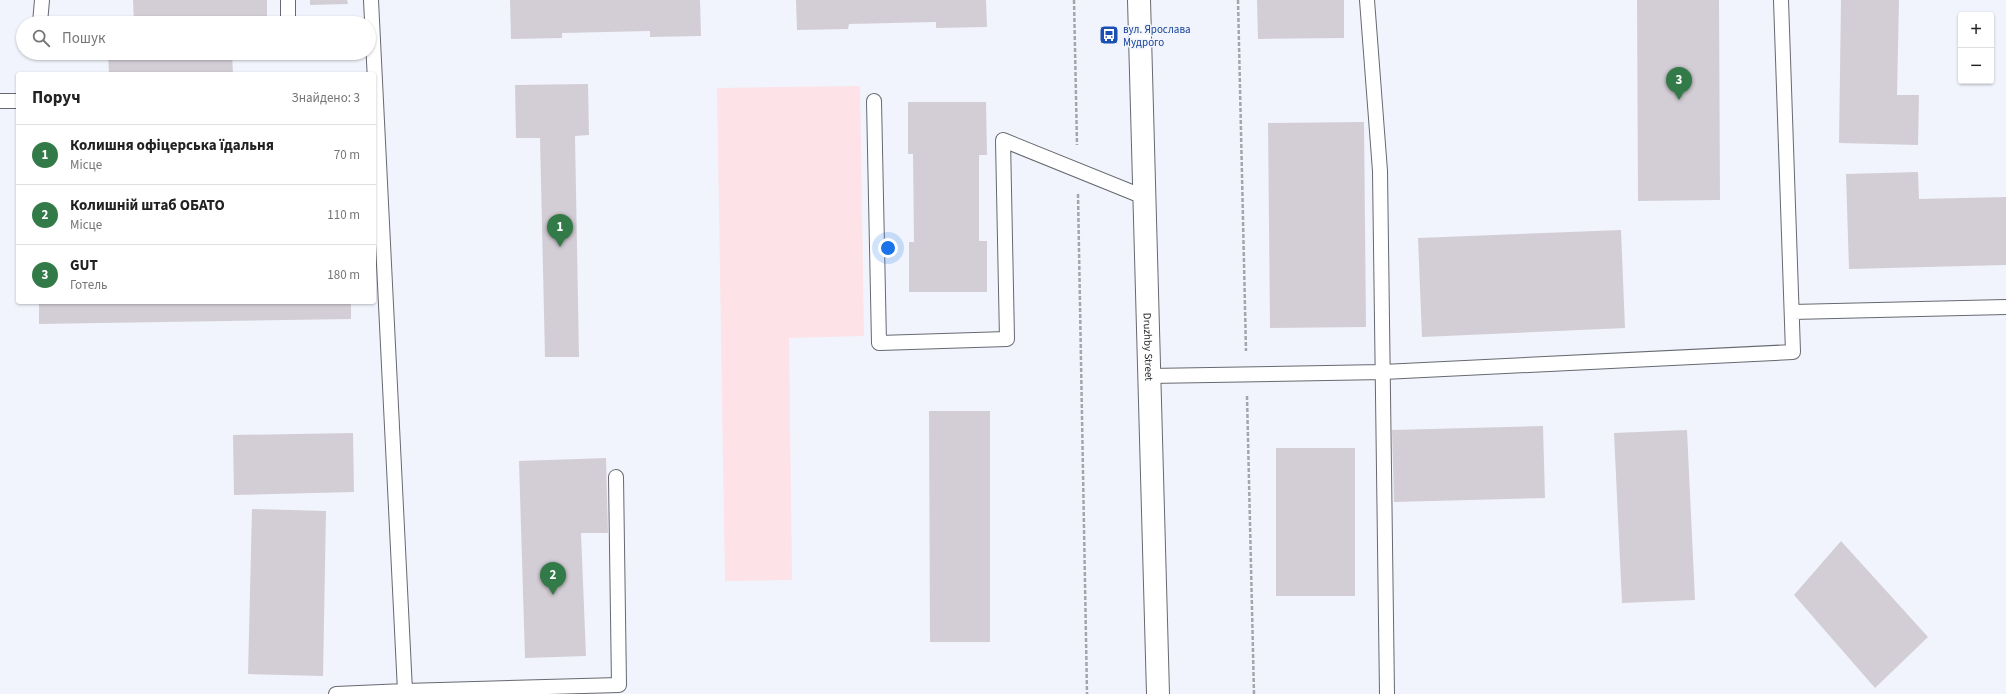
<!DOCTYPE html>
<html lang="uk">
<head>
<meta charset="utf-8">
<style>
	:root { --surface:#fff; --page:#f2f2f2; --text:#222; --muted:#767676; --line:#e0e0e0; --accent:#327a47 }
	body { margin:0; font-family:"Source Sans 3",sans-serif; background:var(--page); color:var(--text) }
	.controls { position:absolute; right:12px; top:12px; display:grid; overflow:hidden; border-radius:4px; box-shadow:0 1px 3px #0004 }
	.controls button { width:36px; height:36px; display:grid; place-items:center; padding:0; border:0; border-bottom:1px solid var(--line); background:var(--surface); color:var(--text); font:20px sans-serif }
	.you { position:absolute; left:888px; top:248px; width:14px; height:14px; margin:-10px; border:3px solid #fff; border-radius:50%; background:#1a73e8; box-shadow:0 0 0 6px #1a73e833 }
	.badge { display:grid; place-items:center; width:26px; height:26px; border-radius:50%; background:var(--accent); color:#fff; font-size:13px; font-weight:700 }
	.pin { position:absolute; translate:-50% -33px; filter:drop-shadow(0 1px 2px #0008) }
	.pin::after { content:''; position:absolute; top:21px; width:14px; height:12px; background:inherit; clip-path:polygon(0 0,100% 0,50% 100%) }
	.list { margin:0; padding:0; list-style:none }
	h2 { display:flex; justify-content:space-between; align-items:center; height:52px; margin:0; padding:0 16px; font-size:17px }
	h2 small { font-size:13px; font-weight:400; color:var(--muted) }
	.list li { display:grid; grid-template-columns:26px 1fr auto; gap:12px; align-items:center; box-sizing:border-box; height:60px; padding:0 16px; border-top:1px solid var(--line) }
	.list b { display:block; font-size:15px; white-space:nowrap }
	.list p { margin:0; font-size:13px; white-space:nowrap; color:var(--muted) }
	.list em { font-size:13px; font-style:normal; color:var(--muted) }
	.icon { flex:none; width:22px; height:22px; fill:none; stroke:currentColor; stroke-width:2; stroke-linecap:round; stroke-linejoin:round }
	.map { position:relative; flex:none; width:2006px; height:694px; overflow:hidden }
	.search { position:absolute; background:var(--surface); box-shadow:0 1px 3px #0004; left:16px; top:16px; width:360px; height:44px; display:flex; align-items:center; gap:10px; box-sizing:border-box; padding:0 14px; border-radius:22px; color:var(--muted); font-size:15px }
	.panel { position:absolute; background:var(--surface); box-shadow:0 1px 3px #0004; left:16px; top:72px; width:360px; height:232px; border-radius:4px }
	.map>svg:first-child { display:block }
	.industrial { fill:#fde2e7 }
	.building { fill:#d3ced5 }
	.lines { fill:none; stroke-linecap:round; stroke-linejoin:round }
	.lane-casing { stroke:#66696f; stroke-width:16 }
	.secondary-casing { stroke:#66696f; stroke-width:24 }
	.path { stroke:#a3a6ab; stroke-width:2.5; stroke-dasharray:4 2; stroke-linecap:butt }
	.lane { stroke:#fff; stroke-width:14 }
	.secondary { stroke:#fff; stroke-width:22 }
	.labels { text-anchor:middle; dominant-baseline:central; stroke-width:3; stroke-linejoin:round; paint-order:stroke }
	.transit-label { font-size:11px; fill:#164399; stroke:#f1f4fc; text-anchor:start }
	.street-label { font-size:11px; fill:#1d1e20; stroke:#f1f4fc }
</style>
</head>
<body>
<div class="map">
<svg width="2006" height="694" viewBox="0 0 2006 694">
	<rect width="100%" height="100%" fill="#f1f4fc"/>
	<path class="industrial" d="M860,86l4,250 -75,2 3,242 -67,1 -8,-493z"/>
	<path class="building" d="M133,0h134v22l-133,1z
		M310,0h37l1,4 -38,1z
		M510,0h190l1,36 -51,1v-6l-88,2v5l-51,1z
		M796,0h190l1,27 -51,1v-6l-87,2 -1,5 -51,1z
		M1257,0h87v38l-86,1z
		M1637,0h82l1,200 -82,1z
		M1841,0h58l-2,95h22l-1,50 -79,-2z
		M108,53h124l1,21h-124z
		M588,84l1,51 -14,1 4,221h-34l-5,-219h-24l-1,-53z
		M908,102h78l1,53h-8v86h8v51h-78v-50h5l-1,-88h-5z
		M1364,122l2,205 -96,1 -2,-205z
		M1918,172l1,27 87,-2v68l-157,4 -3,-95z
		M1621,230l4,98 -203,9 -4,-99z
		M39,302h312v17l-312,5z
		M929,411h61v231h-60z
		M1543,426l2,72 -151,4 -2,-72z
		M1687,430l8,170 -73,3 -8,-170z
		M353,433l1,59 -120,3 -1,-60z
		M1276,448h79v148h-79z
		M606,458l2,75h-27l5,123 -61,2 -6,-197z
		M252,509l74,2 -3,165 -75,-2z
		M1841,541l87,96 -53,51 -81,-93z"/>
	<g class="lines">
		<defs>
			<path id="lane" d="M288,0v23
				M1367,0l13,171 7,523
				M40,23l2,-23
				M0,101h18
				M874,101l5,242 128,-4 -4,-199 141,57
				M1792,312l214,-5
				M1149,376l234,-4 410,-20 -12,-352
				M405,691l214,-6 -3,-208
				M336,694l69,-3 -34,-691"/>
			<g id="secondary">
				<path id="s1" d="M1139,0l19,694"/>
			</g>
		</defs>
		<use href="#lane" class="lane-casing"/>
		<use href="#secondary" class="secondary-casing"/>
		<path class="path" d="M1074,0l3,145
			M1238,0l8,351
			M1078,194l9,500
			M1247,396l7,298"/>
		<use href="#lane" class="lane"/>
		<use href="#secondary" class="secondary"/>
	</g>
	<defs>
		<symbol id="bus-square" viewBox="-11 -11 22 22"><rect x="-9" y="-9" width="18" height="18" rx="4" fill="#1a4fb4" stroke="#f1f4fc"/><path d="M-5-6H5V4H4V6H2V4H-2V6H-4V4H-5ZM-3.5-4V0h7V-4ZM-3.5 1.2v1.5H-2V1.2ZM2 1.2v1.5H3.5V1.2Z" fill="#fff"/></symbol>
	</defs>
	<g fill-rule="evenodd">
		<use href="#bus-square" x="1098" y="24" width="22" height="22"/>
	</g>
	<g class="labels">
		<g class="transit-label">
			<text x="1123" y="29">вул. Ярослава<tspan x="1123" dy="13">Мудрого</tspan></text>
		</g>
		<g class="street-label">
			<text stroke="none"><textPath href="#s1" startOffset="347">Druzhby Street</textPath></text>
		</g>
	</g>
</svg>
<div class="controls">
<button>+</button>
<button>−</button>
</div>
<div class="you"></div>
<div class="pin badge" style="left:560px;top:247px">1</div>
<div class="pin badge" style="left:553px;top:595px">2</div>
<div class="pin badge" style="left:1679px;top:100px">3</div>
<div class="search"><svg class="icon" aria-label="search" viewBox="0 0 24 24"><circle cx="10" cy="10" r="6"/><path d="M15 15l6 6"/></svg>Пошук</div>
<section class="panel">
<h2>Поруч<small>Знайдено: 3</small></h2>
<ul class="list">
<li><span class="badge">1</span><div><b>Колишня офіцерська їдальня</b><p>Місце</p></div><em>70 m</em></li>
<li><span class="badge">2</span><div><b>Колишній штаб ОБАТО</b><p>Місце</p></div><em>110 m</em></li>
<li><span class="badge">3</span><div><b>GUT</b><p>Готель</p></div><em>180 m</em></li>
</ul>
</section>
</div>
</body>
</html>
